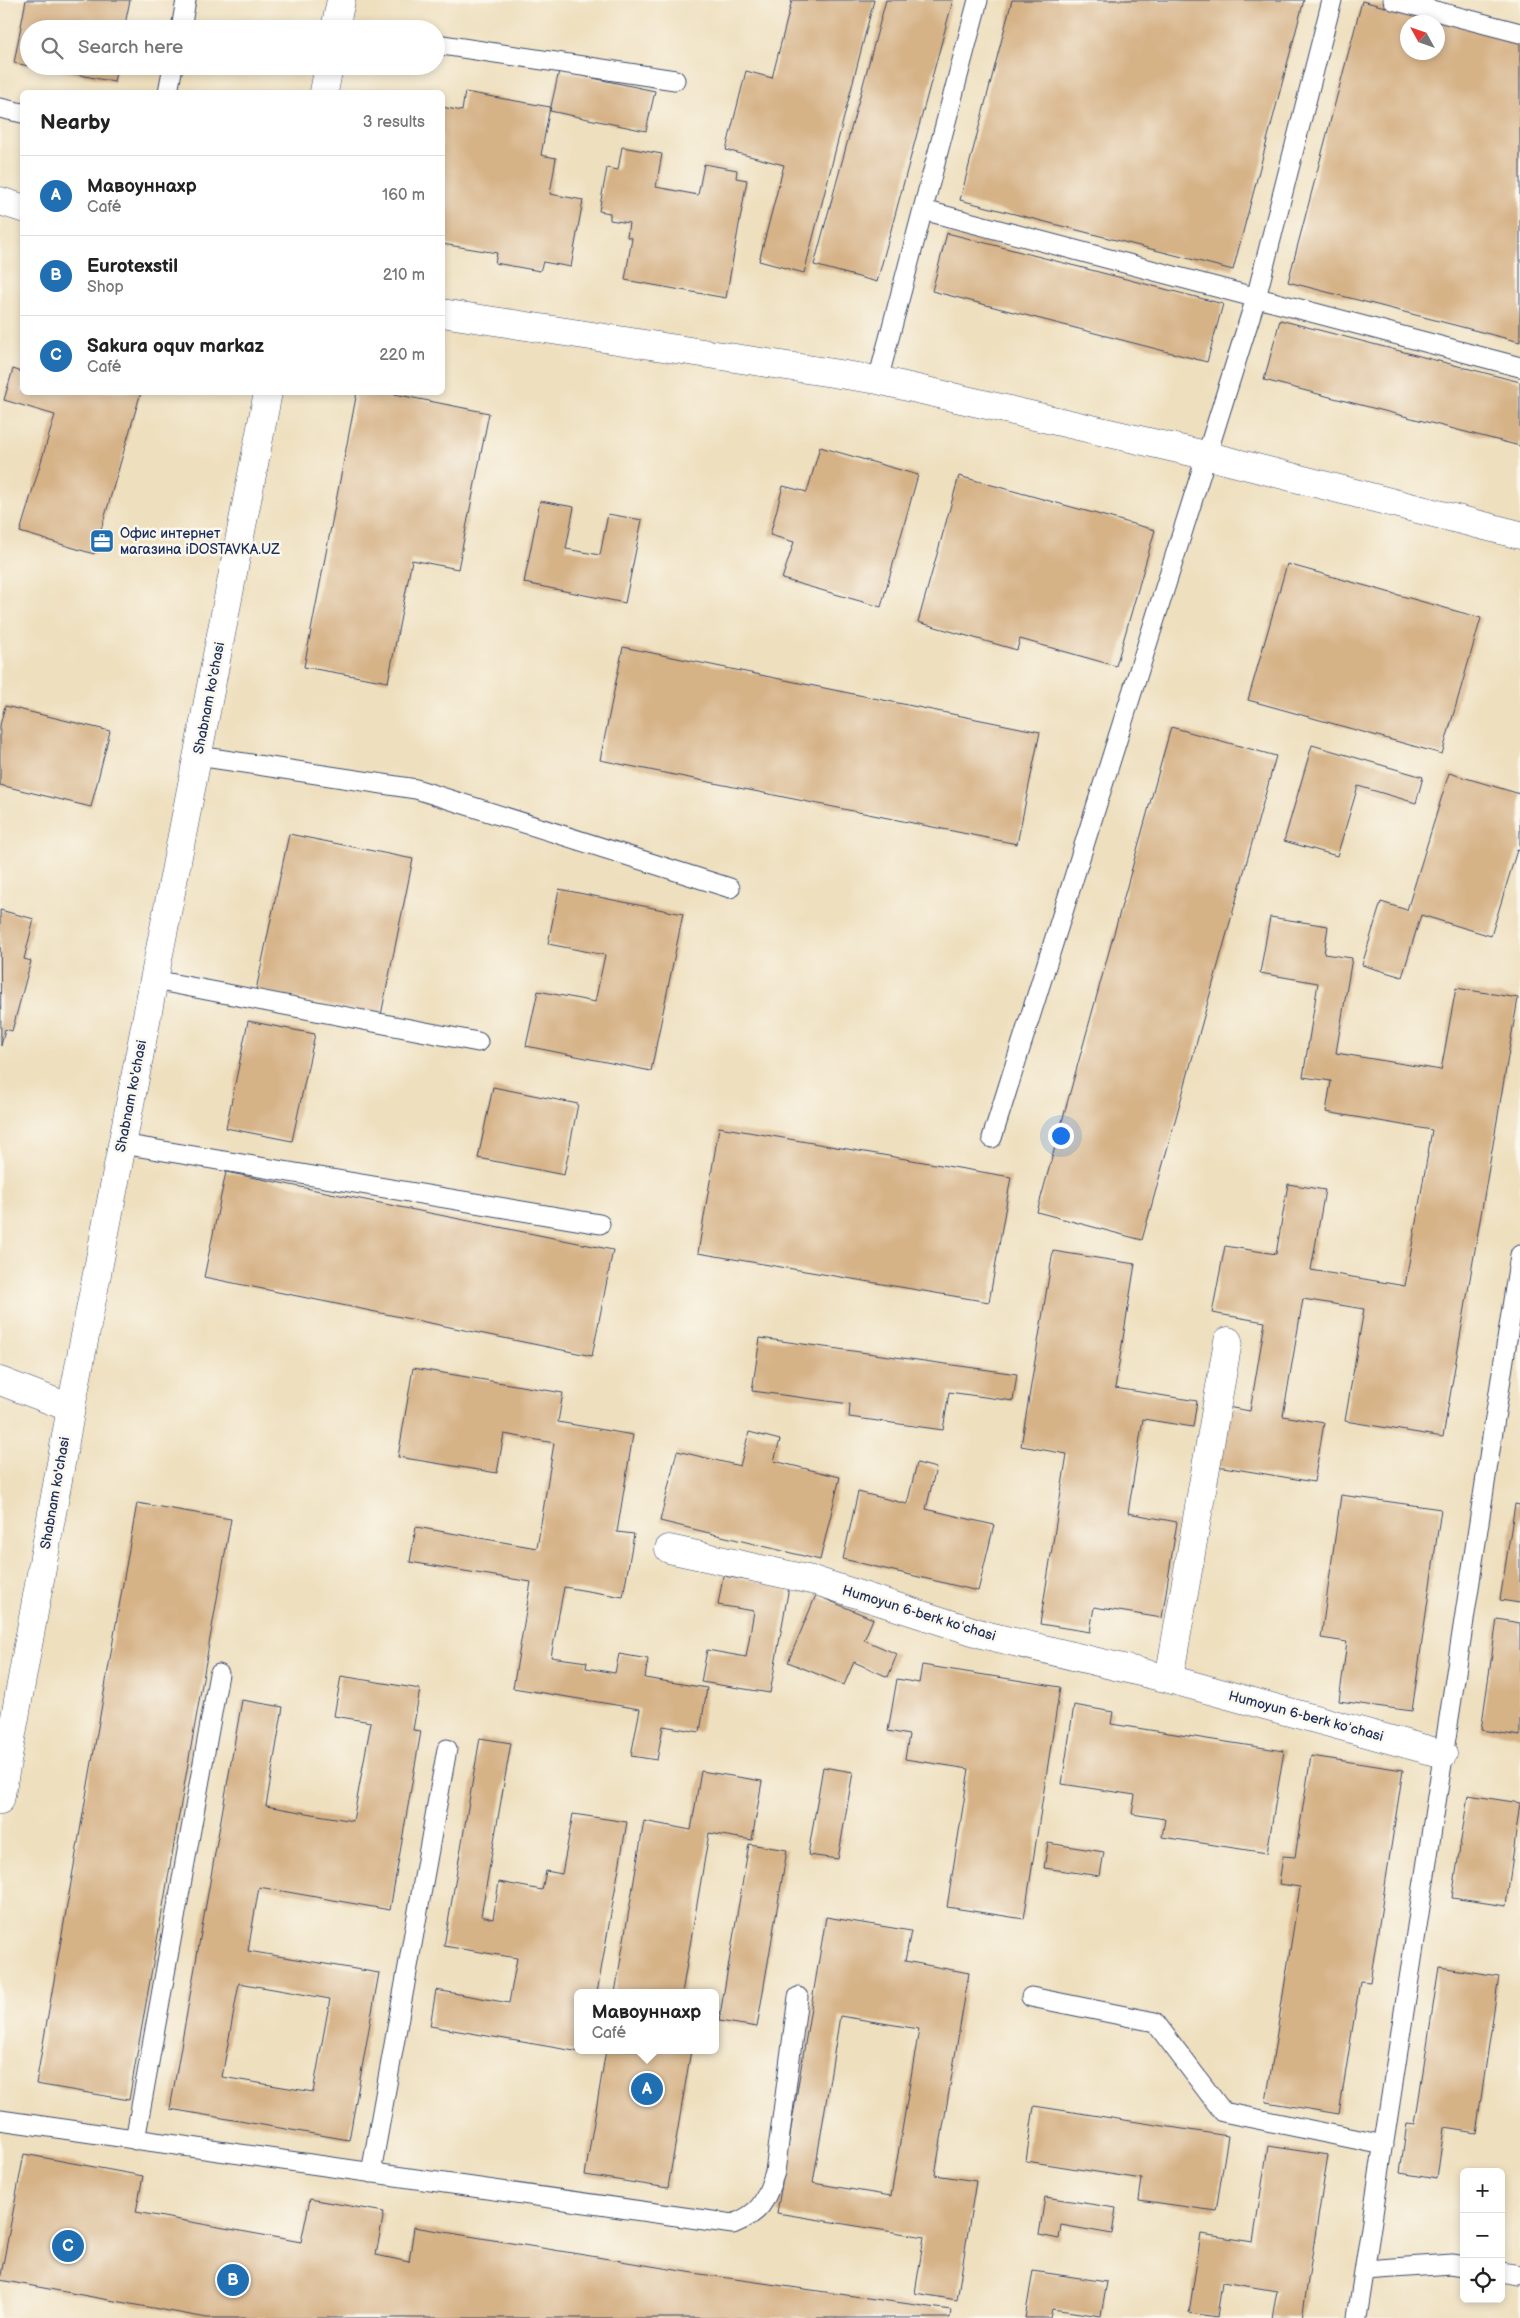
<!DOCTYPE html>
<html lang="en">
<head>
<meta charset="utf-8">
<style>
	:root { --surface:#fff; --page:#f2f2f2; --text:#222; --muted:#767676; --line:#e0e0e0; --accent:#1f6fb2 }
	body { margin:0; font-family:"Balsamiq Sans",sans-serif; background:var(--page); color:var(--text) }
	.controls { position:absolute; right:15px; bottom:15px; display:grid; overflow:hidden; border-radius:8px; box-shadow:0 2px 8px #0003 }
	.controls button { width:45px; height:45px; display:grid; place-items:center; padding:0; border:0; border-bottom:1px solid var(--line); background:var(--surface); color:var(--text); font:25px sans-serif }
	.compass { position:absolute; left:1400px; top:15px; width:45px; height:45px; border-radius:50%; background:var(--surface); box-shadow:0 2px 8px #0003; rotate:310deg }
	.you { position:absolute; left:1060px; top:1135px; width:18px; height:18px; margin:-12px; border:4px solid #fff; border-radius:50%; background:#1a73e8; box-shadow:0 0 0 8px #1a73e833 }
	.badge { display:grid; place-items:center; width:32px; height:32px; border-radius:50%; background:var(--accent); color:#fff; font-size:16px; font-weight:700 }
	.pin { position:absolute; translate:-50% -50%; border:2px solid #fff; box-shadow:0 1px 5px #0006 }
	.popup { position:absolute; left:574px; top:1989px; width:145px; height:65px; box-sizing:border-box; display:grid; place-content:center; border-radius:8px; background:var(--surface); filter:drop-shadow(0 1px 4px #0005); font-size:16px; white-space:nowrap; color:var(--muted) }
	.popup b { font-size:19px; color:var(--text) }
	.popup::after { content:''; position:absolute; left:50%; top:100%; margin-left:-10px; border:10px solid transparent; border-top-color:var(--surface) }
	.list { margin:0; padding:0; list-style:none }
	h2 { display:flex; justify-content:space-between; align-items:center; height:65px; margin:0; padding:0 20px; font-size:21px }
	h2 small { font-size:16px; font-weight:400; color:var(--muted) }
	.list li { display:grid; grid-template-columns:32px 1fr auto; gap:15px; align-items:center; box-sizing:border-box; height:80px; padding:0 20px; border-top:1px solid var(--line) }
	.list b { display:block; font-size:19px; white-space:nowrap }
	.list p { margin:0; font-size:16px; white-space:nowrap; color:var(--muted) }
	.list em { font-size:16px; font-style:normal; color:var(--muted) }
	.icon { flex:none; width:28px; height:28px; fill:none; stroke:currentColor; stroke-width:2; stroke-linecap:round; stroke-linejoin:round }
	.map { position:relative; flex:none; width:1520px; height:2318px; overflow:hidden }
	.search { position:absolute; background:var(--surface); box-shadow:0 2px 8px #0003; left:20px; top:20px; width:425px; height:55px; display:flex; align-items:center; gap:12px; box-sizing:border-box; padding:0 18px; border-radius:28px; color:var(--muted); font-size:19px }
	.panel { position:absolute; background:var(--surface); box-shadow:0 2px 8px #0003; left:20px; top:90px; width:425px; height:305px; border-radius:8px }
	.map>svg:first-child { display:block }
	.building { fill:#d6b287; fill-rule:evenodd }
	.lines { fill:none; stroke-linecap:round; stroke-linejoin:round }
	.lane-casing { stroke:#3b496c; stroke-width:21 }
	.street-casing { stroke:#3b496c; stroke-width:29 }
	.secondary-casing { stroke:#3b496c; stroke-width:29 }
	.lane { stroke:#fff; stroke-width:19 }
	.street { stroke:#fff; stroke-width:28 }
	.secondary { stroke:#fff; stroke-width:28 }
	.labels { text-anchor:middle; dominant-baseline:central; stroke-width:5; stroke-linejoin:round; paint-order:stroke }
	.poi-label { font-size:14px; fill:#1b2f5e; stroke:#fbf7ec; text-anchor:start }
	.street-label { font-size:14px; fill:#1b2f5e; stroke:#fbf7ec }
</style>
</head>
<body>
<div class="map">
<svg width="1520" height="2318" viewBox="0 0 1520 2318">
	<rect width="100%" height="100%" fill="#fbf7ec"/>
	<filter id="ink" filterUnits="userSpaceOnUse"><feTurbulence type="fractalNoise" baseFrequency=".02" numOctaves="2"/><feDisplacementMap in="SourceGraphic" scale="10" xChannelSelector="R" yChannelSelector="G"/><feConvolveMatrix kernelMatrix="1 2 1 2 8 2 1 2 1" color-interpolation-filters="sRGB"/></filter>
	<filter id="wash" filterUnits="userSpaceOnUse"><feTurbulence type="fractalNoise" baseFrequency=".0096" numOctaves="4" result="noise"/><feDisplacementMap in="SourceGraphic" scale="20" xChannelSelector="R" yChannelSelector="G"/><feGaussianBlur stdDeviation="1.12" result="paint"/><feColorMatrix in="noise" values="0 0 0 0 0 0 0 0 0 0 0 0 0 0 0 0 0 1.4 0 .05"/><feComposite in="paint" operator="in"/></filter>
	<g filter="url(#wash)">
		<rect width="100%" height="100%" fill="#eedfbe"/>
		<g id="blocks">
			<path class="building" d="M26,0h104l-6,29h-95v37l-15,-3z
				M792,0h82l-70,273 -45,-12 25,-96 -58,-15 20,-79 26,7z
				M886,0h67l-76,282 -63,-17z
				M1012,0h292l-71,270 -273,-70z
				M1362,1l158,41v300l-232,-60zM1408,22h30v30h-30z
				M37,66h80l-3,16z
				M559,71l96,20 -9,40 -96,-20z
				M465,92l85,15 -9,48 15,3 -6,36 33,6 -12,67 -28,-5 -3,9 -45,-8 2,-10 -55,-9v-137l20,4z
				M622,147l40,7 -6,33 42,8 6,-31 33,6 -1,8 11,2 -21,118 -101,-18 7,-42 -5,-1 2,-14 -19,-3v-7l-11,-2 8,-43 11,2z
				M947,233l276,71 -16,58 -275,-71z
				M1280,320l240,62v64l-256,-66z
				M13,369l9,3v20h119l-47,162 -74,-22 35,-117 -51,-15z
				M357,392h27l105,21 -31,156 -46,-9 -24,122 -84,-15z
				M820,447l98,28 -37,132 -99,-28 12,-37 -24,-7 13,-49 24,6z
				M959,476l196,54 -39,136 -96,-27 -3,11 -99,-28z
				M540,501l34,6 -8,42 34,6 8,-41 34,6 -17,83 -101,-20z
				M1287,564l194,54 -39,136 -194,-54z
				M623,647l417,85 -23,112 -417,-84z
				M5,706l105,25 -19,76 -91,-22v-60z
				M1171,727l105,29 -134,484 -105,-28z
				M1312,745l111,32 -7,26 -58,-17 -21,70 -53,-15z
				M1449,773l71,21v57l-3,-1 -26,86 -70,-21 -19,62 -40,-12 19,-63 26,8z
				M289,834l124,25 -32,156 -125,-25z
				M559,889l124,25 -32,157 -125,-25 12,-55 57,11 10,-47 -57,-11z
				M0,910l34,9 -10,40 7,2 -19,70 -7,-2 -4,17z
				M1270,917l58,9 -4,28 28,4 -16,95 105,17 15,-82 62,10 -75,439 -98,-16 19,-112 -61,-10 -20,117 41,7 -10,59 -97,-16 10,-59 23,4 15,-89 -53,-9 13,-67 51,8 12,-70 37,6 -14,80 94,16 27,-156 -106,-18 5,-31 -28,-4 15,-94 -58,-10z
				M248,1021l67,13 -23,107 -66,-13z
				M493,1087l85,17 -14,71 -86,-17z
				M719,1127l292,50 -22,125 -291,-49z
				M226,1172l387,78 -21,106 -388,-79z
				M1053,1251l82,13 -20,124 82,13 -4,26 -50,-8 -15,94 49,9 -15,96 -68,-11 -4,25 -50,-8 27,-170 -46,-8z
				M760,1338l257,36 -4,27 -64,-9 -6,38 -94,-13 1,-13 -98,-13z
				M413,1368l150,25 -5,29 75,13 -16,97 17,2 -11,63 -59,-10 -13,70 36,5 -1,6 29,5 4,-19 29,5 -3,19 62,10 -7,44 -37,-6 -6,34 -26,-4 9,-47 -127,-21 18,-106 -121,-20 6,-35 121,21 17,-105 -50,-9 -7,39 -99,-16z
				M749,1432l31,8 -6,21 66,16 -20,83 -160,-39 17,-70 63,15z
				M917,1463l19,5 -10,41 68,16 -16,66 -135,-32 15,-67 49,12z
				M1341,1495l100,14 -29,202 -73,-10 8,-59 -26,-4z
				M137,1503l94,16 -102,581 -93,-16z
				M1515,1504l5,1v98l-20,-3z
				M723,1576l66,11 -19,106 -69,-11 6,-32 39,7 8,-46 -36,-6z
				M816,1595l57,24 -9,21 33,14 -9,23 -34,-15 -10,23 -56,-23z
				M1497,1619l23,4v113l-39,-6z
				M922,1665l138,22 -36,232 -77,-12 22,-138 -64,-10 4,-24 -21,-4 9,-52 22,4z
				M341,1676l79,13 -7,41 8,1 -31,179 -131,-23 -11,64 131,22 -30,167 -179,-31 72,-409 41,7 -17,99 87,15 18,-99 -37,-6zM239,1983l91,16 -17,93 -91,-15z
				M1074,1705l39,7 -2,12 173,27 -17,102 -105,-16 3,-18 -33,-5 3,-19 -73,-11z
				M480,1738l31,5 -30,173 12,3 6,-37 43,8 4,-19 16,3 11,-60 54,8 -30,171h-19v57h9l-1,3 -156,-27 6,-36 73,13 8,-45 -73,-12z
				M1311,1756l92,14 -33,212 -10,-1 -21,133 -73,-12 34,-215 -21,-3 4,-28 12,1z
				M823,1767l30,5 -15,87 -30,-4z
				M701,1771l61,10 -10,59 -43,-7 -27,160h-67l29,-172 47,9z
				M1468,1795l52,8 -14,103 -54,-8z
				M1048,1843l56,9 -4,24 -56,-8z
				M749,1844l38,6 -30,177 -38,-6z
				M826,1917l85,14 -6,30 64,12 -34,202 41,6 -19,119 -42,-7 9,-56 -147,-24zM840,2016l79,13 -28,167 -78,-13z
				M1439,1967l60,9 -23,157 -32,-5 -7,51 -37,-6 7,-50 8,1z
				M606,2050h85l-23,138 -83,-13z
				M1034,2106l194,30 -12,75 -77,-11 3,-21 -116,-18z
				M1268,2146l60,9 -26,163h-30l5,-27 -55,-9 -5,35 -28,-4 12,-79 52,8z
				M24,2154l119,22 -7,36 165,30 9,-43 74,13 -8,43 33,7 5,-35 286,47 251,36 -1,8h-743l-207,-38z
				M1045,2197l71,11 -4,26 -51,-9 -2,14 -20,-4z
				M1033,2271l74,11 -6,34 -49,-7 -2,9h-25z"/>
		</g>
	</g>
	<g filter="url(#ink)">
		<use href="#blocks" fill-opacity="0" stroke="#3b496c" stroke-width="1"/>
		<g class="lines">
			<defs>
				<path id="lane" d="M1393,0l127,33
					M181,29l5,-29
					M436,44l239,36
					M168,92l5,-26
					M0,108l22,5
					M923,210l597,157
					M878,380l100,-380
					M198,756l218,33 314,99
					M154,980l324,62
					M992,1138l264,-840 76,-298
					M122,1144l478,80
					M1031,1997l124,25 68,90 161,33
					M0,2120l733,104c30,-12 32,-23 42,-52l23,-175
					M135,2140l84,-466
					M371,2173l76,-424
					M1365,2270l86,-6 13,2
					M1501,2272l19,3
					M1357,2318l163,-1063"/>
				<path id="street" d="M0,201l22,7
					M442,313l436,67 327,75 315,80
					M0,1381l71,27
					M669,1549l147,32 169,54 184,44 274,75
					M1169,1679l59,-338"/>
				<path id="secondary" d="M335,29l6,-29
					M324,92l5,-26
					M0,1800l71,-392 197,-1016"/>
			</defs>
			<use href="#lane" class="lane-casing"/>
			<use href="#street" class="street-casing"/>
			<use href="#secondary" class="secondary-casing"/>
			<use href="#lane" class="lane"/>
			<use href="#street" class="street"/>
			<use href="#secondary" class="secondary"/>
		</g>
	</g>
	<defs>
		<symbol id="office-square" viewBox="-11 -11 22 22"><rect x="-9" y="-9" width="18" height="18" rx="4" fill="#1f6fb2" stroke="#fbf7ec"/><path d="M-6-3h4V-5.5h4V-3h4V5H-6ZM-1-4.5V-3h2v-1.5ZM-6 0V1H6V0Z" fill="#fff"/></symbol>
	</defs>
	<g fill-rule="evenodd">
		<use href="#office-square" x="88" y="527" width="28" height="28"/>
	</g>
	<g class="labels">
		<g class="poi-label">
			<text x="120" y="533">Офис интернет<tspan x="120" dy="16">магазина iDOSTAVKA.UZ</tspan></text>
		</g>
		<g class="street-label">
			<text transform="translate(209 698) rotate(-79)">Shabnam ko'chasi</text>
			<text transform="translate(131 1096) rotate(-79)">Shabnam ko'chasi</text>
			<text transform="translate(55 1493) rotate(-80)">Shabnam ko'chasi</text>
			<text transform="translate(919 1613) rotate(17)">Humoyun 6-berk koʻchasi</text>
			<text transform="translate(1306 1716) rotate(15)">Humoyun 6-berk koʻchasi</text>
		</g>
	</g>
</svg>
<div class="controls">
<button>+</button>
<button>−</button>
<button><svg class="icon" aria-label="locate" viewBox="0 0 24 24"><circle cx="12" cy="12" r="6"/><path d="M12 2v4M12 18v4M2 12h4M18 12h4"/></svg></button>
</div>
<svg class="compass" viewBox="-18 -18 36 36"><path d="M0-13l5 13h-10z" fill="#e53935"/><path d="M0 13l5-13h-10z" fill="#767676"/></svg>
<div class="you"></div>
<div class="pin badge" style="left:647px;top:2089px">A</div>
<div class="popup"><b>Мавоуннахр</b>Café</div>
<div class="pin badge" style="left:233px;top:2280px">B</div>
<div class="pin badge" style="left:68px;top:2246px">C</div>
<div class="search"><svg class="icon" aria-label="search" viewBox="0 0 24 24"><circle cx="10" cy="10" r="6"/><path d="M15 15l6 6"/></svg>Search here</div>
<section class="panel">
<h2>Nearby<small>3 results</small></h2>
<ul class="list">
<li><span class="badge">A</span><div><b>Мавоуннахр</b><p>Café</p></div><em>160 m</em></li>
<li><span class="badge">B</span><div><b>Eurotexstil</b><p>Shop</p></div><em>210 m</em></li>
<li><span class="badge">C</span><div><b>Sakura oquv markaz</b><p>Café</p></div><em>220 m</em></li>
</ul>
</section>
</div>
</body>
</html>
